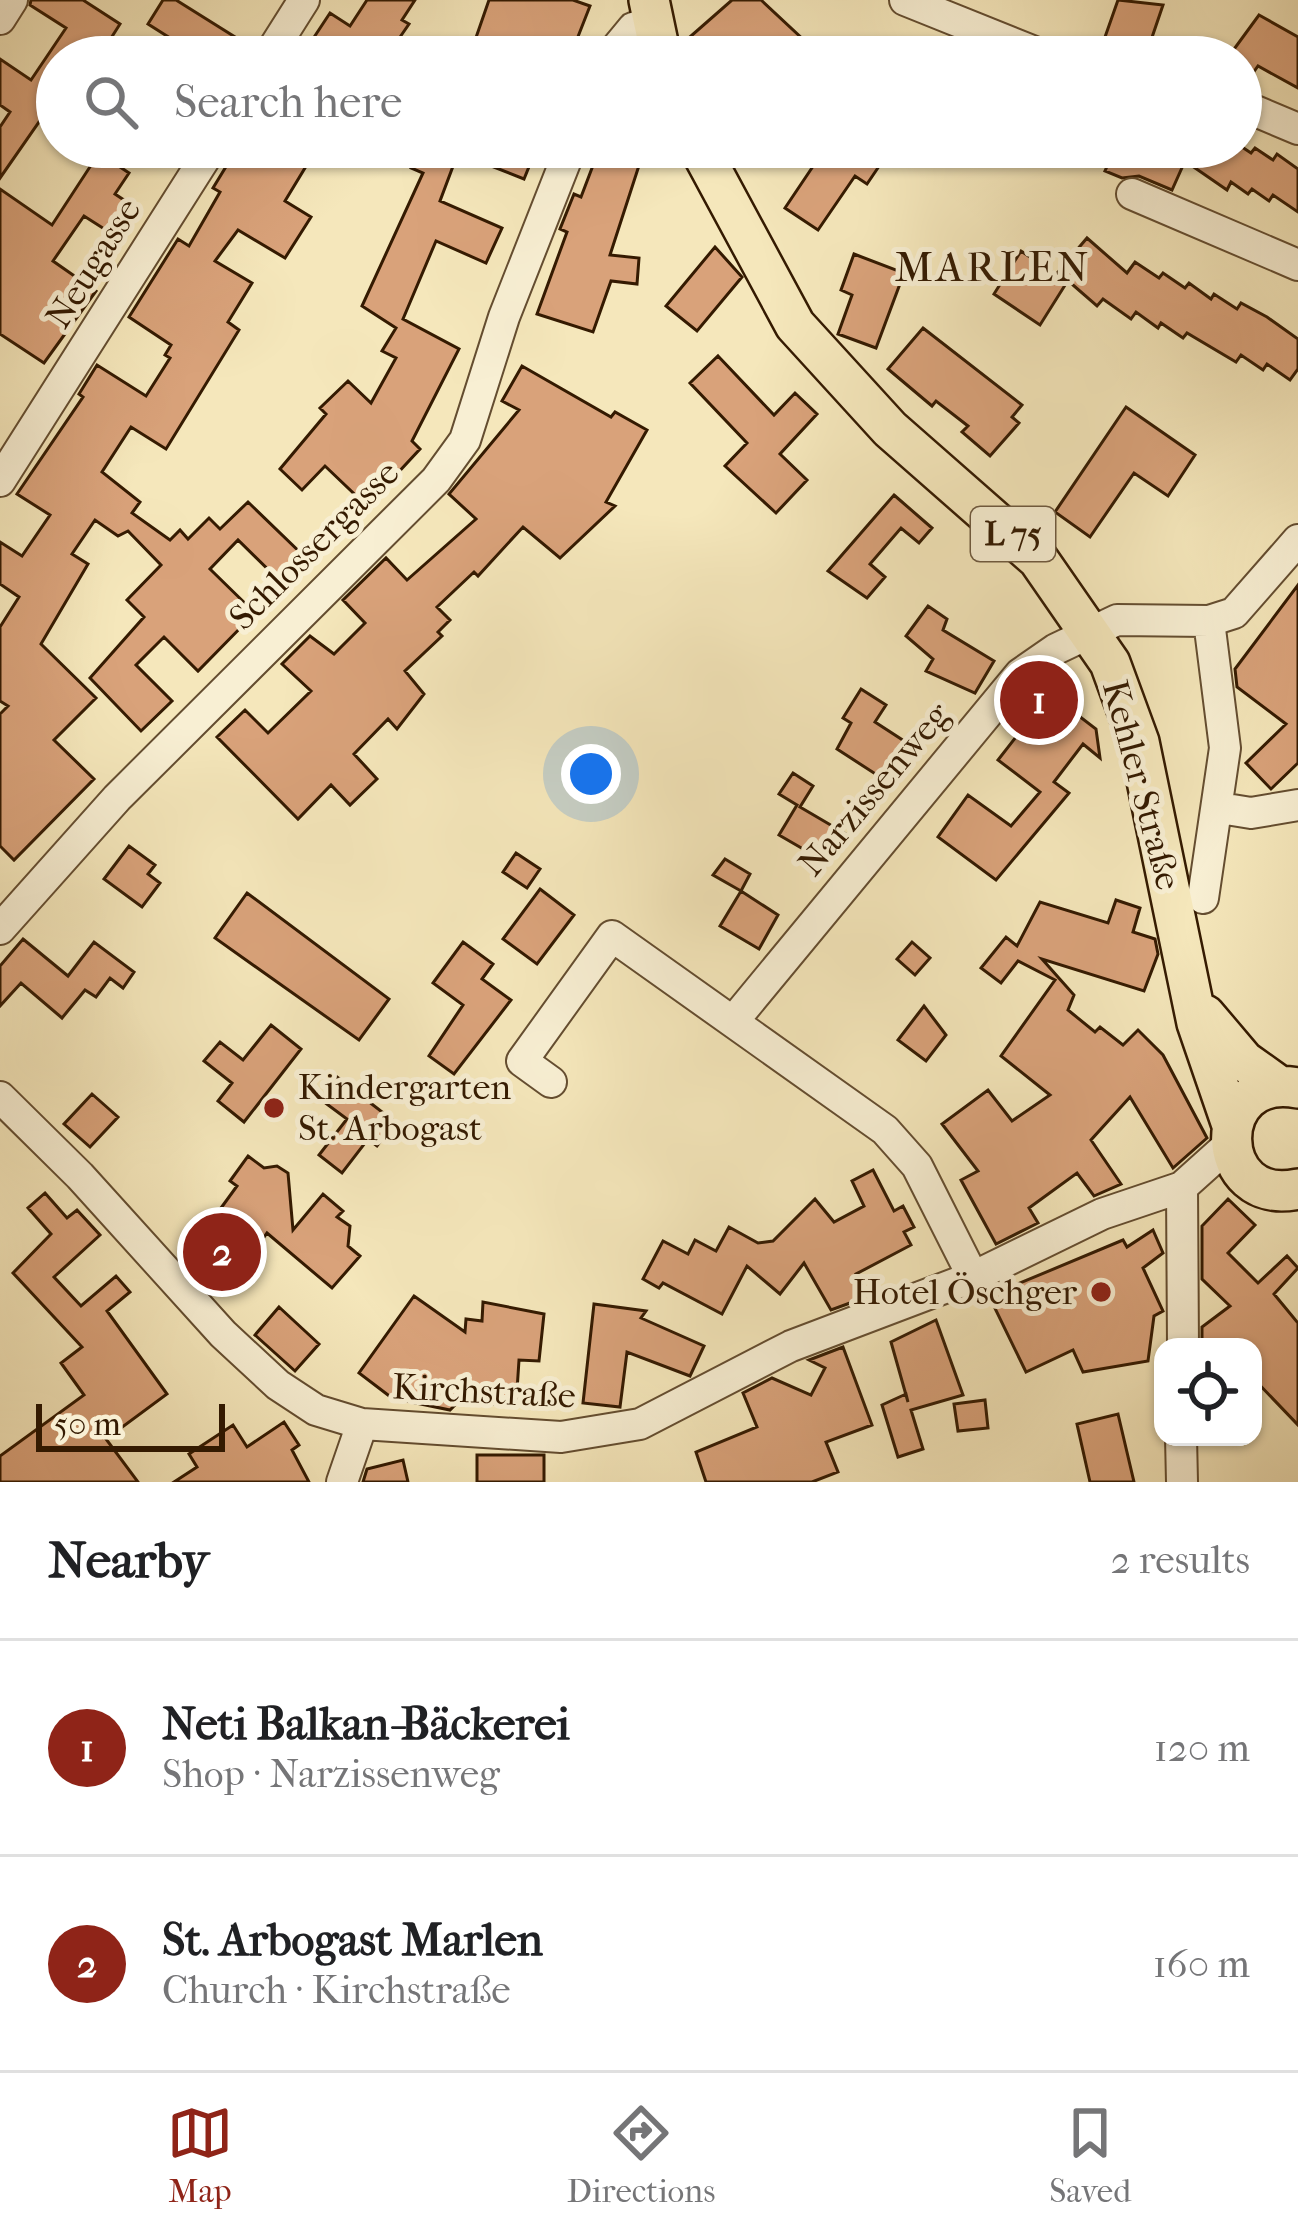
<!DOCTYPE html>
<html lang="en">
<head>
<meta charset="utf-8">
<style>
	:root { --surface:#fff; --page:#f6f6f6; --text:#202124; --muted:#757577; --line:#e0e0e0; --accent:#8f2418 }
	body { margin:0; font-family:"IM FELL French Canon",serif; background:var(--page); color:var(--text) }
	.controls { position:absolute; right:36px; bottom:36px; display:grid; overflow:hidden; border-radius:24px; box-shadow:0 3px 9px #0004 }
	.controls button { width:108px; height:108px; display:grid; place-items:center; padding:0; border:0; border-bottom:3px solid var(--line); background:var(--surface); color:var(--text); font:60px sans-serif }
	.scale { position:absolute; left:36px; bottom:30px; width:189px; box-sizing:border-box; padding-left:12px; border:6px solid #341a01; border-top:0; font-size:33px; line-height:42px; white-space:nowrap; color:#341a01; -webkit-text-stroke:9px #f8efd3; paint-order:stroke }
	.you { position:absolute; left:591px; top:774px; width:42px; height:42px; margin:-30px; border:9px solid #fff; border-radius:50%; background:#1a73e8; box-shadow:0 0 0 18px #1a73e833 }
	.badge { display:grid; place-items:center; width:78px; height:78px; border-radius:50%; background:var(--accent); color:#fff; font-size:39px; font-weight:700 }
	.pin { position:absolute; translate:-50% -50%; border:6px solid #fff; box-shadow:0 3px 12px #0006 }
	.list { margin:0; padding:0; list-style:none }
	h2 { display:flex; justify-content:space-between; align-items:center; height:156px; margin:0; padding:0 48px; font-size:51px }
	h2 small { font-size:39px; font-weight:400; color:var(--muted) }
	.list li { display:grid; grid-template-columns:78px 1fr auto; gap:36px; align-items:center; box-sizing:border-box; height:216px; padding:0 48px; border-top:3px solid var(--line) }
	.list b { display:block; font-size:45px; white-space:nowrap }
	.list p { margin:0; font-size:39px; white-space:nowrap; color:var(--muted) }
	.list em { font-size:39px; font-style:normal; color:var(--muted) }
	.icon { flex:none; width:66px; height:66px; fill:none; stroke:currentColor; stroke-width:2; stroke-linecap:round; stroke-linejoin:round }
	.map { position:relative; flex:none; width:1298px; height:1482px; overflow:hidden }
	.search { position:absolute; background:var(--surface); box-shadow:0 3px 9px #0004; left:36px; right:36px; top:36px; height:132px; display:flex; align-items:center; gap:30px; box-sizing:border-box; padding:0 42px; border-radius:66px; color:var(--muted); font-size:45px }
	.sheet { height:588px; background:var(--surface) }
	nav { display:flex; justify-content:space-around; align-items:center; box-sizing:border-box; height:168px; border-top:3px solid var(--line); background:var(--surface); font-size:33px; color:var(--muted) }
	nav a { display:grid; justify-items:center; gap:6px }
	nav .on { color:var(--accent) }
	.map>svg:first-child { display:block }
	.building { fill:#d9a27a; stroke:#341a01; stroke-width:3 }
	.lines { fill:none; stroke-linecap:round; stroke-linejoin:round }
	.minor-casing { stroke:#644d30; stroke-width:34 }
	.major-casing { stroke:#341a01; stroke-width:44 }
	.minor { stroke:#f8efd3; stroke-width:30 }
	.major { stroke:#f5e7bb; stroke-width:39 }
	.poi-dot { fill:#8f2418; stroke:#f8efd3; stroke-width:4.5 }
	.labels { text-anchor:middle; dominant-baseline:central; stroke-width:10; stroke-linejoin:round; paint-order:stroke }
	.shield { fill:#f8efd3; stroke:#6f5a40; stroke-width:3 }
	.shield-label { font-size:33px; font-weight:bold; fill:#341a01 }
	.street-label { font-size:36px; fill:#341a01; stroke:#f8efd3 }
	.poi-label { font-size:36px; fill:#341a01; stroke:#f8efd3; text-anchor:start }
	.quarter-label { font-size:42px; letter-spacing:3px; fill:#341a01; stroke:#f8efd3 }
</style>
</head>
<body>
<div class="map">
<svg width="1298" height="1482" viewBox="0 0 1298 1482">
	<rect width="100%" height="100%" fill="#f5e7bb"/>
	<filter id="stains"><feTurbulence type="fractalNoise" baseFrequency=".00167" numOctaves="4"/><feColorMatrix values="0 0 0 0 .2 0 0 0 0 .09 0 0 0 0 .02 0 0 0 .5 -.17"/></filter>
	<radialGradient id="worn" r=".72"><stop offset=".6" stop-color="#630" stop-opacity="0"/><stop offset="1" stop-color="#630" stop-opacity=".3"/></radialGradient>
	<path class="building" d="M31,0h52l37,24 -21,33h-42v39l-57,82v-51l10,-15 -10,-7v-46l31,21 35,-52 -36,-23z
		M163,0h13l75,47 -2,10h-49l-52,-33z
		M367,0h48l-13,20 7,4 -20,29 -19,-13 -12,17h-57l29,-44 20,13z
		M489,0h84l17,6 -20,51h-76l-22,-8z
		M732,0h29l61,57h-122l-17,-14z
		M1118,0l45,5 -16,47 -42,-15z
		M1259,15l39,22v51l-40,-22 -5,7 -12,-9v-7l-12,-1z
		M238,147h53l20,11 -26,43 26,16 -26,41 -47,-28 -23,31 37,22 -24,39 11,8 -73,119 -35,-22 -29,45 38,30 -8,11 38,27 10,-10 8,9 21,-21 11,11 28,-27 61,59 -24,25 -47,-46 -28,29 45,44 -57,58 -34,-34 -28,28 36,36 -31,30 -51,-53 54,-61 -17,-17 34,-35 -33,-34 -10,5 -23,-16 -23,34 16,10 -47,80 55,54 -42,42 40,39 -80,81 -14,-14v-132l8,-8 -8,-5v-74l19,-30 -19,-13v-42l22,14 28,-41 -33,-21 66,-97 -4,-3 18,-29 49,31 24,-38 -5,-3 6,-10 -42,-28 49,-78 11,7 31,-54 -7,-4z
		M419,147h118l-13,32 -66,-26 -18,48 62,27 -16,35 -50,-22 -33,78 56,30 -47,92 8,8 -53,57 -42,-40 -23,24 -22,-21 46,-55 -6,-6 28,-27 23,22 25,-45 -14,-7 14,-23 -34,-22 61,-133 -12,-5z
		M600,147h45l-35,108 29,3 -2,26 -26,-3 -18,51 -56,-18 30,-82 -7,-3 14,-35 7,3z
		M826,147h66l-25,37 -12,-8 -37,54 -33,-22z
		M1116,147h126l9,6 4,-5 18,12 4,-6 21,15v43l-25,-17 -4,6 -17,-12 -4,5 -17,-12 -4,8 -42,-29 -13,29 -33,-14 -17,2 -17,-7z
		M99,153l30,20 -14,21 24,16 -19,29 -36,-23 -31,45 43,30 -52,72 -44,-29v-145l52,36z
		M1087,238l40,35 8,-11 24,16 4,-5 22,15 4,-5 22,16 3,-5 23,15 4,-6 26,14 31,22v30l-8,11 -23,-16 -4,6 -22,-15 -5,7 -49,-29 -4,5 -22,-15 -3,5 -22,-16 -5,7 -28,-20 -6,7 -39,-34z
		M715,247l27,30 -45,54 -31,-25z
		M1021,251l46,31 -27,43 -46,-31z
		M854,254l50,19 -28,75 -38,-14 14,-39 -11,-5z
		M923,328l99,77 -10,12 7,6 -29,33 -28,-24 6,-6 -32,-25 -4,5 -44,-37z
		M718,356l56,59 21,-22 22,21 -37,40 27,26 -31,33 -51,-47 22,-23 -57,-60z
		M522,366l89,51 4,-5 32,18 -41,72 9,4 -55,52 -37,-31 -45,49 -4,-4 -37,35 13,13 -12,12 4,4 -37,35 19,23 -27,35 -9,-10 -34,35 23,25 -27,26 -19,-20 -33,34 -81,-82 28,-27 23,23 43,-42 -29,-27 28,-28 24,18 31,-31 -22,-23 43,-42 21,22 69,-61 -27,-25 70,-84 -17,-9z
		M1126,407l69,48 -27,41 -34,-23 -44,64 -35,-25z
		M894,495l38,33 -13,15 -18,-15 -31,36 15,13 -18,21 -39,-27z
		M1298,585v178l-27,26 -25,-26 40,-39 -49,-37 -2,-18z
		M928,606l19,13 -4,11 51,31 -19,32 -49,-22 7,-12 -27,-23z
		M861,689l25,16 -11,17 43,28 -24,36 -57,-37 14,-26 -8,-5z
		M1045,690l51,39 4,29 -17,-14 -29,38 15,11 -73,87 -58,-43 30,-42 43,31 29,-34 -42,-32 25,-32 -12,-9 22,-28z
		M793,773l20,13 -13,21 46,27 -17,30 -50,-29 18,-30 -18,-11z
		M129,846l26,19 -7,9 12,9 -18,24 -38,-28z
		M516,853l24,16 -13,19 -24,-16z
		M725,859l25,15 -9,17 -28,-16z
		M540,889l34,26 -37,49 -34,-25z
		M741,891l37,24 -19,34 -39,-23z
		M247,893l142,106 -30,41 -144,-102z
		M1116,900l24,8 -7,24 22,7 3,15 -14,37 -102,-32 32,36 -6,15 27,22 5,-5 23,18 15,-15 25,25 44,83 -34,30 -43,-71 -39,43 30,44 -27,12 -17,-23 -48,35 9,15 -42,21 -35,-64 17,-9 -36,-47 46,-34 24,31 38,-26 -49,-39 54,-76 -37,-19 -17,22 -20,-15 25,-31 11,9 23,-44 68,21z
		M23,939l45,37 26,-34 40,30 -11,16 -13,-10 -14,19 -11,-7 -23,28 -41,-35 -21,23v-40z
		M463,942l30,22 -11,15 29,21 -57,74 -25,-18 34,-51 -30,-22z
		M912,942l18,16 -15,17 -18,-16z
		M924,1006l22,29 -20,26 -28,-21z
		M271,1025l30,24 -57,73 -26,-21 14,-18 -28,-22 16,-19 23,18z
		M337,1077l58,45 -18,24 -9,-7 -26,34 -23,-18 28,-36 -27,-20z
		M92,1094l26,23 -28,30 -26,-23z
		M248,1156l16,12 13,-2 11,7 5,57 30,-36 20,17 -6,6 13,9 -2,20 12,10 -28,32 -65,-55 -34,48 -7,-5 -5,8 -9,-3 -15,-11 6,-8 -14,-10 48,-66 -7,-5z
		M873,1170l21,41 9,-5 11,21 -10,5 7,13 -55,29 10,21 -16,8 -19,7 -27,-47 -24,31 -33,-28 -25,48 -59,-31 -4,5 -16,-9 20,-38 25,13 7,-14 21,11 13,-24 29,16 15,-2 42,-42 19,23 30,-16 -12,-25z
		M45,1193l22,25 10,-8 23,25 -46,42 27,29 35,-30 14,16 -23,19 60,83 -61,45 32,43h-138v-26l84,-61 -23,-32 21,-16 -69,-74 38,-39 -23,-26z
		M1228,1199l27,26 -27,28 30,30 29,-27 11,12 -24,26 24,29v102l-45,-47v-31h-51v-20l28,-21 -28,-27v-53z
		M1153,1230l10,23 -20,15 20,43 -9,5 -6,45 -65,11 -10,-22 -47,22 -37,-76 134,-56 4,7z
		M414,1296l51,36 1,-13 16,2 1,-19 61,12 -5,47 -20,-1 -3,46 -58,-4 -8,8 -58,-12 -33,-25z
		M594,1304l52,7 -5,7 63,28 -14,30 -63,-24 -7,55 -37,-4z
		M279,1307l40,37 -24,27 -40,-36z
		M936,1320l27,75 -52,15 12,39 -25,8 -16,-52 24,-11 2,8 -17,-60z
		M843,1347l29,78 -46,17 12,30 -26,10h-106l-10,-30 61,-25 -14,-34 29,-15 39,17 14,-27 -16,-8z
		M985,1400l3,28 -30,3 -4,-27z
		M1118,1414l16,68h-44l-13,-58z
		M284,1422l15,23 -7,5 17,32h-135l23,-15 -8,-13 44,-29 14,22z
		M477,1455h67v27h-67z
		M403,1460l5,22h-45l4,-13z"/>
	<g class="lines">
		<defs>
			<path id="minor" d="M905,0l142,57
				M0,19l12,-19
				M268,57l36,-57
				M609,57l24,-29 18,-5
				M1241,105l57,24
				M1132,194l166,71
				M0,481l212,-334
				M1220,808l31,5 47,-8
				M1203,898l22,-150 -16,-127
				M0,929l117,-131 319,-318 29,-40 39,-123 67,-170
				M735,1019l285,-345 36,-25 61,-29 92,1 25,-8 64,-73
				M551,1082l-29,-21 90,-125 273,194 32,36 56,111
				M0,1097l80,79 143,158 55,51 38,25 46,14 199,13 79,-13 151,-78 182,-69 129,-63 80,-27 49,-44
				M1182,1187l1,160
				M1181,1437l1,45
				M342,1482l20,-58"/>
			<path id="major" d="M649,0l12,57
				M699,147l96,178 95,104 148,130 72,104 29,79 58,281 35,102
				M1205,1015l39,46 35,25
				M1298,1088c-90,-17 -87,120 0,101"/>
		</defs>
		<use href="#minor" class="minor-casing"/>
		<use href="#major" class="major-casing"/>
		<use href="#minor" class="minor"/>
		<use href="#major" class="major"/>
	</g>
	<g class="poi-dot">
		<circle cx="274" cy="1108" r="12"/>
		<circle cx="1101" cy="1292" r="12"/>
	</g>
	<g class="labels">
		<rect class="shield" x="971" y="507" width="84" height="54" rx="9"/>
		<g class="shield-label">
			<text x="1013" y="534">L 75</text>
		</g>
		<g class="street-label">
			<text transform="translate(93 263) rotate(-58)">Neugasse</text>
			<text transform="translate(314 545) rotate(-45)">Schlossergasse</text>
			<text transform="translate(1142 785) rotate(75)">Kehler Straße</text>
			<text transform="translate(874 789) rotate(-50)">Narzissenweg</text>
			<text transform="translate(484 1391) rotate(3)">Kirchstraße</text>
		</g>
		<g class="poi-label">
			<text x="298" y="1087">Kindergarten<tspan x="298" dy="41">St. Arbogast</tspan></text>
			<text x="1077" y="1292" text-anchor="end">Hotel Öschger</text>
		</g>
		<g class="quarter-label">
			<text x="993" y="267">MARLEN</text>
		</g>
	</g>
	<rect width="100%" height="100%" filter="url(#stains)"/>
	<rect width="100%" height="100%" fill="url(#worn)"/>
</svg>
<div class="controls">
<button><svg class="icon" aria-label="locate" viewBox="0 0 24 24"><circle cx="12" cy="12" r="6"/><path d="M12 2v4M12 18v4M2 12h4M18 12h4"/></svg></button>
</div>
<div class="scale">50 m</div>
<div class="you"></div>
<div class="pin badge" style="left:1039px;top:700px">1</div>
<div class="pin badge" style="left:222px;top:1252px">2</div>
<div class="search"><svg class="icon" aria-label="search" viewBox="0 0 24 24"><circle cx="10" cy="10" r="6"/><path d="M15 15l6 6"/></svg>Search here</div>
</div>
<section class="sheet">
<h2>Nearby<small>2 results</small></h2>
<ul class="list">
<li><span class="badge">1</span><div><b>Neti Balkan-Bäckerei</b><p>Shop · Narzissenweg</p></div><em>120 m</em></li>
<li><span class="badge">2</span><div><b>St. Arbogast Marlen</b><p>Church · Kirchstraße</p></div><em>160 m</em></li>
</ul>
</section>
<nav>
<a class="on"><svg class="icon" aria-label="map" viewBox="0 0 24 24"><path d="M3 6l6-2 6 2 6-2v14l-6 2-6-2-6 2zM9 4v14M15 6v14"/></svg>Map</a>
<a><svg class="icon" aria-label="directions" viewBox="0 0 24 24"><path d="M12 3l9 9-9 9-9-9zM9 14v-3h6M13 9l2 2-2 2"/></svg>Directions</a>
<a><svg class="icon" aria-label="saved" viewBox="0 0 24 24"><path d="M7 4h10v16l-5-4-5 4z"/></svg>Saved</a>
</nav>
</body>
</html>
